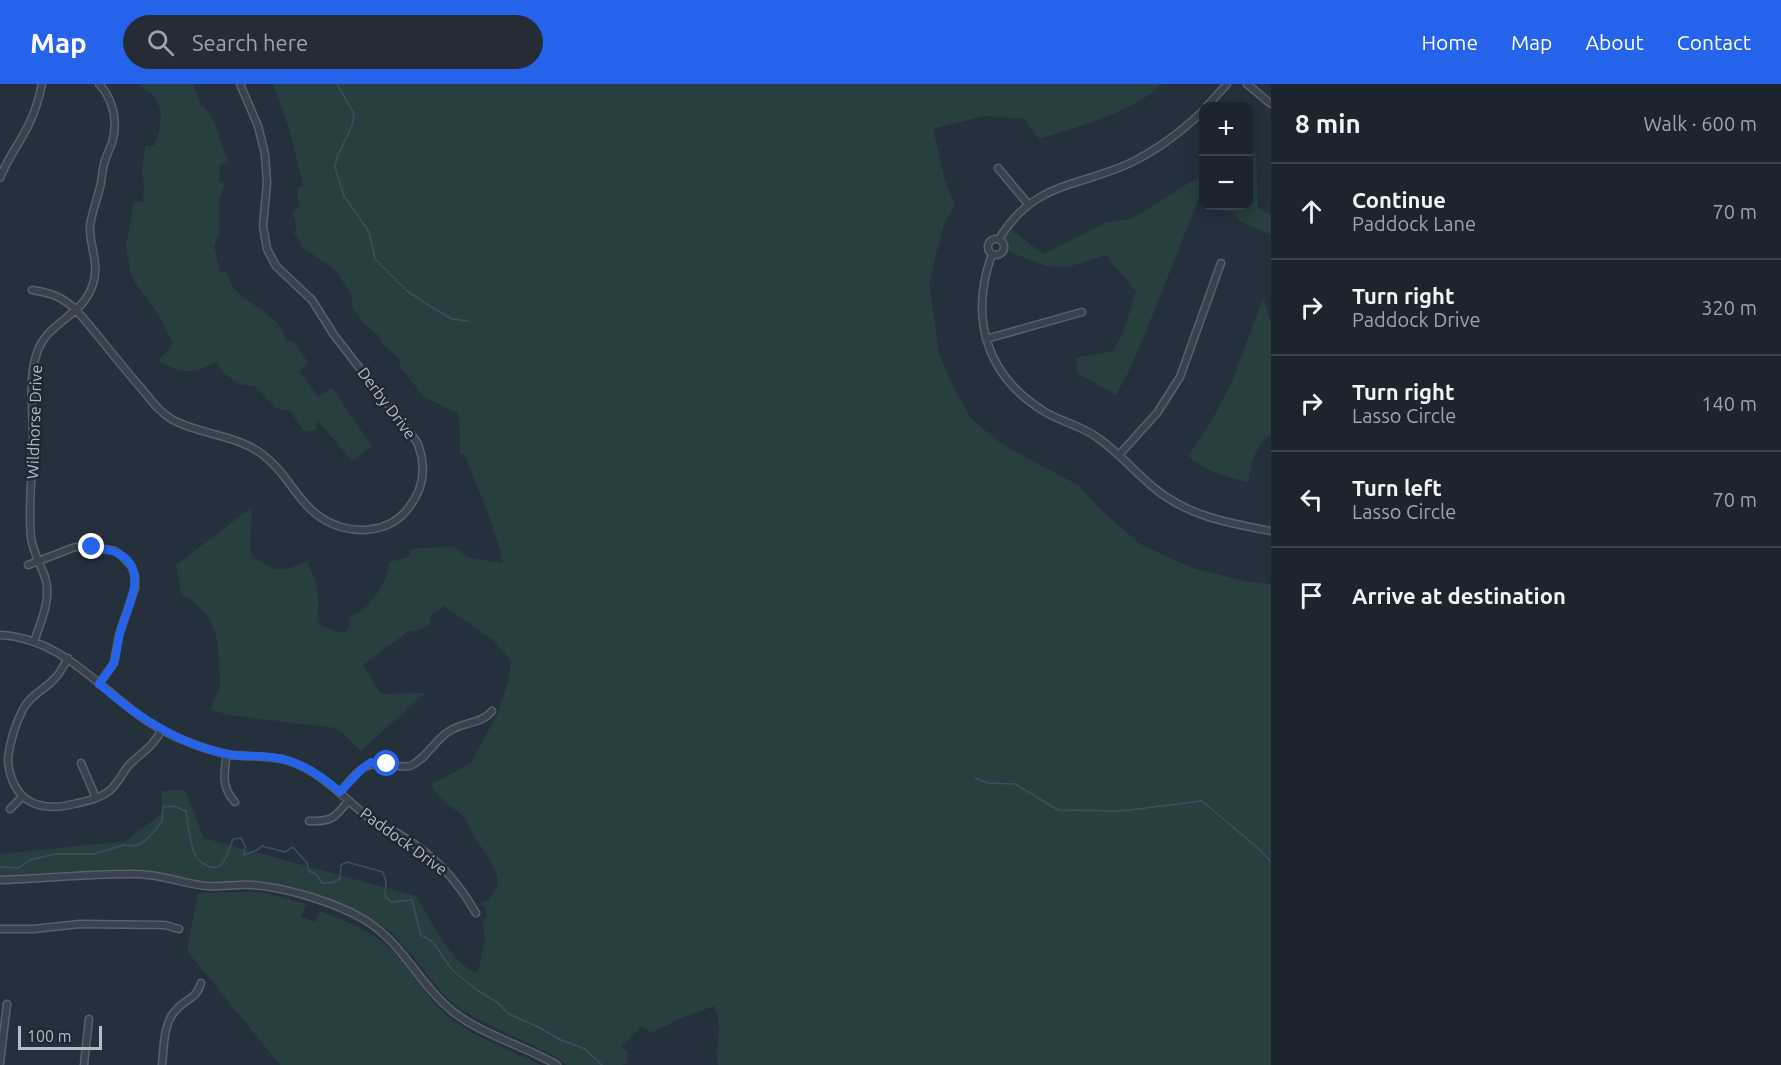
<!DOCTYPE html>
<html lang="en">
<head>
<meta charset="utf-8">
<style>
	:root { --surface:#1c242e; --page:#252c36; --text:#f1f3f6; --muted:#a0a4aa; --line:#3a414a; --accent:#2563eb }
	body { margin:0; font-family:Ubuntu,sans-serif; background:var(--page); color:var(--text) }
	.controls { position:absolute; right:18px; top:18px; display:grid; overflow:hidden; border-radius:12px; box-shadow:0 3px 15px #0003 }
	.controls button { width:54px; height:54px; display:grid; place-items:center; padding:0; border:0; border-bottom:2px solid var(--line); background:var(--surface); color:var(--text); font:30px sans-serif }
	.scale { position:absolute; left:18px; bottom:15px; width:84px; box-sizing:border-box; padding-left:6px; border:3px solid #b5bdc8; border-top:0; font-size:16px; line-height:21px; white-space:nowrap; color:#b5bdc8; -webkit-text-stroke:4px #1e2732; paint-order:stroke }
	.stop { position:absolute; width:18px; height:18px; margin:-14px; border:4px solid #2563eb; border-radius:50%; background:#fff }
	.stop.end { background:#2563eb; border-color:#fff; box-shadow:0 2px 6px #0008 }
	.list { margin:0; padding:0; list-style:none }
	h2 { display:flex; justify-content:space-between; align-items:center; height:78px; margin:0; padding:0 24px; font-size:26px }
	h2 small { font-size:20px; font-weight:400; color:var(--muted) }
	.list li { display:grid; grid-template-columns:39px 1fr auto; gap:18px; align-items:center; box-sizing:border-box; height:96px; padding:0 24px; border-top:2px solid var(--line) }
	.list b { display:block; font-size:22px; white-space:nowrap }
	.list p { margin:0; font-size:20px; white-space:nowrap; color:var(--muted) }
	.list em { font-size:20px; font-style:normal; color:var(--muted) }
	.icon { flex:none; width:33px; height:33px; fill:none; stroke:currentColor; stroke-width:2; stroke-linecap:round; stroke-linejoin:round }
	.map { position:relative; flex:none; width:1271px; height:981px; overflow:hidden }
	header { display:flex; align-items:center; gap:36px; box-sizing:border-box; height:84px; padding:0 30px; background:var(--accent); color:#fff }
	header strong { font-size:28px }
	nav { display:flex; gap:33px; margin-inline-start:auto; font-size:21px }
	.search { width:420px; height:54px; background:var(--page); display:flex; align-items:center; gap:15px; box-sizing:border-box; padding:0 21px; border-radius:33px; color:var(--muted); font-size:22px }
	main { display:flex }
	aside { flex:1; background:var(--surface) }
	.map>svg:first-child { display:block }
	.green { fill:#283e3f }
	.lines { fill:none; stroke-linecap:round; stroke-linejoin:round }
	.stream { stroke:#3c4e65; stroke-width:1.5 }
	.minor-casing { stroke:#57606b; stroke-width:9 }
	.minor { stroke:#39424d; stroke-width:6 }
	.route { stroke:#2563eb; stroke-width:8 }
	.labels { text-anchor:middle; dominant-baseline:central; stroke-width:5; stroke-linejoin:round; paint-order:stroke }
	.street-label { font-size:16px; fill:#b5bdc8; stroke:#1e2732 }
</style>
</head>
<body>
<header>
<strong>Map</strong>
<div class="search"><svg class="icon" aria-label="search" viewBox="0 0 24 24"><circle cx="10" cy="10" r="6"/><path d="M15 15l6 6"/></svg>Search here</div>
<nav><a>Home</a><a>Map</a><a>About</a><a>Contact</a></nav>
</header>
<main>
<div class="map">
<svg width="1271" height="981" viewBox="0 0 1271 981">
	<rect width="100%" height="100%" fill="#25303d"/>
	<path class="green" d="M139,0h57l-2,1 7,21 3,-1 11,18 13,40 -8,2 -1,17 6,1 -6,19v30l-5,14 6,27 7,-2c2,7 3,13 8,18 16,19 44,24 51,51l8,3 14,19 -8,9 18,26 14,-9 40,58 -20,15 -35,-41 -1,10 -6,2 -7,-2 -13,-19 -14,-3 -21,-22 -17,-2 -14,-11 -8,-11c-26,13 -32,12 -58,-1l15,-17 -16,-32 -22,-29 -5,-13 -4,-24 8,-45 9,1 1,-18 -2,-16 4,-23 8,1c7,-17 12,-38 -3,-53 -4,-3 -8,-5 -12,-9z
		M273,0h888c-21,26 -89,45 -122,55l-15,-20 -39,-3 -52,13 12,51 10,26 -11,18 -15,58 10,71 13,32 19,33 24,21 19,12 64,34 22,24 40,35 52,24 56,14 23,2v481h-553c-4,-21 7,-36 -4,-59l-33,12 -29,15 -11,-7 -20,21 7,5 -1,11 -5,2h-55l-14,-10 -51,-24 -41,-21 -20,-18 -30,-38 -22,-24 -32,-19 -66,-25 -33,-5 -44,1 -74,-12h-25l-115,6v-22l126,-13 36,-28v-22l23,-1 19,48 212,58c12,19 39,74 62,76l7,-33 -3,-15 5,-9 -2,-8 -5,-2c34,-20 11,-43 -5,-67 -4,-7 -6,-16 -11,-21 -12,-11 -26,-17 -33,-33l39,-20 28,-51 11,-35 2,-17 -18,-21 -49,-34 -14,10v7c-6,6 -12,9 -21,8l-46,34 18,29 44,-1 -64,58 -19,-19 -7,-4 -106,-13 -18,-5c2,-8 5,-14 8,-22 2,-7 0,-16 0,-24 -1,-34 -7,-52 -38,-70l-5,-29 76,-58 -2,41 3,8c23,18 30,16 55,5 0,6 3,8 5,14 6,15 6,30 4,46 8,8 16,10 27,11l6,-5 -1,-9c20,-9 39,-34 40,-56l20,-5 2,-8 42,-3 16,12 34,5c-8,-38 -25,-73 -39,-109h-4l-1,-40 -35,-17 -24,-30v-8l-16,-13 -6,-11 -13,-10 -14,-20 2,-8 -18,-27 -34,-24v-5l-8,-9 4,-3 -4,-16 6,-6 -2,-19 6,-3 -13,-54z
		M1249,57l7,13 2,54 13,7v20l-30,-13 -15,-16h22z
		M1203,90v14l-50,126 -23,55 -14,26 -37,-21 -4,-16 38,-7 9,-16 14,-43 -30,-37 -38,12 -22,-1 -39,-15 -2,-13 6,-9 32,25 62,-31 28,-5z
		M1263,214l8,25v112c-16,10 -20,29 -23,47 -24,-5 -42,-11 -60,-26l24,-36 19,-36z
		M251,808l15,1 40,11 -5,13 15,5 4,-11c39,15 63,25 90,59 14,18 23,35 41,49 27,20 60,31 90,46h-261l-93,-114 11,-58z"/>
	<g class="lines">
		<path class="stream" d="M337,0l17,30 -2,12 -15,31 -2,10 9,29 25,36 6,27 32,32 23,15 22,13 16,2
			M975,694l13,5 27,1 43,26 64,1 80,-10 57,48 12,13
			M0,783l19,1 11,-8 25,-6h39l30,-9 12,1 10,-6 16,-18 1,-15 10,-1 13,5c2,12 3,26 7,38 2,7 4,11 11,15 19,12 23,-10 29,-25l8,-1 4,8 -1,9 13,-5 5,-4 23,6 8,-5 14,16 2,8 8,4 5,8h9l9,-4 1,-14 6,-3 36,10 3,10 -1,14 6,6 21,-2 9,35 12,7 19,28 25,20 21,13 11,11 27,12 25,14 24,9 17,16"/>
		<defs>
			<path id="minor" d="M1247,0l24,20
				M1207,22l20,-22
				M998,84l30,36
				M0,94c7,-19 20,-35 29,-54 6,-12 10,-26 13,-40
				M988 163a8 8 0 1 1 16 0a8 8 0 1 1-16 0Z
				M999,155c35,-57 75,-51 129,-75 28,-13 53,-32 76,-54
				M992,170c-23,64 -6,122 53,158 17,10 37,14 53,26 20,14 36,33 55,49 34,29 75,36 118,44
				M32,206c20,3 31,7 45,21 22,25 42,52 64,77 10,12 18,24 32,32 28,15 62,14 89,34 32,24 37,60 79,73 11,3 20,4 31,2 16,-2 29,-10 38,-23 15,-20 16,-42 7,-64l-83,-107 -22,-35 -36,-34 -9,-17 -4,-23 4,-43 -2,-29 -7,-28 -18,-42
				M986,255l96,-27
				M1119,371l38,-42 23,-36 41,-114
				M28,481l47,-18h17l23,4 8,6 9,10 3,10v11l-16,47 -5,28 -15,21
				M0,551c68,3 107,65 162,95 19,10 42,19 64,24 20,4 42,0 63,7 34,11 56,39 84,60 8,5 17,8 24,12 36,21 58,44 79,80
				M34,558c7,-21 18,-43 11,-65 -5,-13 -12,-26 -14,-39 -3,-31 1,-63 2,-95 1,-30 -6,-61 4,-90 10,-32 46,-36 56,-69 7,-21 -4,-39 -3,-58 2,-14 7,-26 10,-39 2,-8 2,-15 4,-23 2,-7 5,-14 8,-21 6,-20 2,-43 -13,-59
				M68,574c-4,6 -7,14 -12,19 -10,12 -26,18 -33,32 -7,14 -13,33 -15,49 0,6 1,12 3,18 9,30 35,35 63,28 12,-3 25,-5 35,-13 9,-7 12,-16 19,-25 13,-14 25,-18 34,-37
				M227,670c-3,19 -6,33 8,48
				M81,679l15,35
				M340,708c15,-17 23,-32 48,-28 7,1 15,4 22,2 16,-7 24,-25 38,-34 14,-11 33,-7 44,-21
				M10,725l12,-12
				M309,737c22,1 26,-3 39,-20
				M0,796c45,-1 91,-7 136,-6 25,0 47,10 71,12 15,1 31,-2 46,-1 34,3 82,17 112,35 39,24 53,63 87,91 29,23 72,35 105,54
				M0,845h33l47,-5 85,1 14,4
				M0,979l7,-59
				M84,981l5,-46
				M162,981c2,-17 1,-42 14,-55 10,-12 20,-10 25,-27"/>
		</defs>
		<use href="#minor" class="minor-casing"/>
		<use href="#minor" class="minor"/>
	</g>
	<g class="lines">
		<path class="route" d="M92,463c8,2 16,2 23,5 35,14 14,53 6,77 -3,10 -4,27 -8,36 -4,6 -10,13 -14,19 36,31 79,60 127,70 16,3 34,1 50,4 24,3 46,18 64,34l23,-24 8,-6 16,2"/>
	</g>
	<g class="labels">
		<g class="street-label">
			<text transform="translate(387 319) rotate(53)">Derby Drive</text>
			<text transform="translate(34 338) rotate(-88)">Wildhorse Drive</text>
			<text transform="translate(404 757) rotate(36)">Paddock Drive</text>
		</g>
	</g>
</svg>
<div class="controls">
<button>+</button>
<button>−</button>
</div>
<div class="scale">100 m</div>
<div class="stop" style="left:387px;top:680px"></div>
<div class="stop end" style="left:92px;top:463px"></div>
</div>
<aside>
<h2>8 min<small>Walk · 600 m</small></h2>
<ul class="list">
<li><svg class="icon" aria-label="ahead" viewBox="0 0 24 24"><path d="M12 20V5M6 11l6-6 6 6"/></svg><div><b>Continue</b><p>Paddock Lane</p></div><em>70 m</em></li>
<li><svg class="icon" aria-label="right" viewBox="0 0 24 24"><path d="M7 20v-9h11M14 6l5 5-5 5"/></svg><div><b>Turn right</b><p>Paddock Drive</p></div><em>320 m</em></li>
<li><svg class="icon" aria-label="right" viewBox="0 0 24 24"><path d="M7 20v-9h11M14 6l5 5-5 5"/></svg><div><b>Turn right</b><p>Lasso Circle</p></div><em>140 m</em></li>
<li><svg class="icon" aria-label="left" viewBox="0 0 24 24"><path d="M17 20v-9H6M10 6l-5 5 5 5"/></svg><div><b>Turn left</b><p>Lasso Circle</p></div><em>70 m</em></li>
<li><svg class="icon" aria-label="arrive" viewBox="0 0 24 24"><path d="M6 21V4h12l-3 4 3 4H6"/></svg><div><b>Arrive at destination</b></div></li>
</ul>
</aside>
</main>
</body>
</html>
